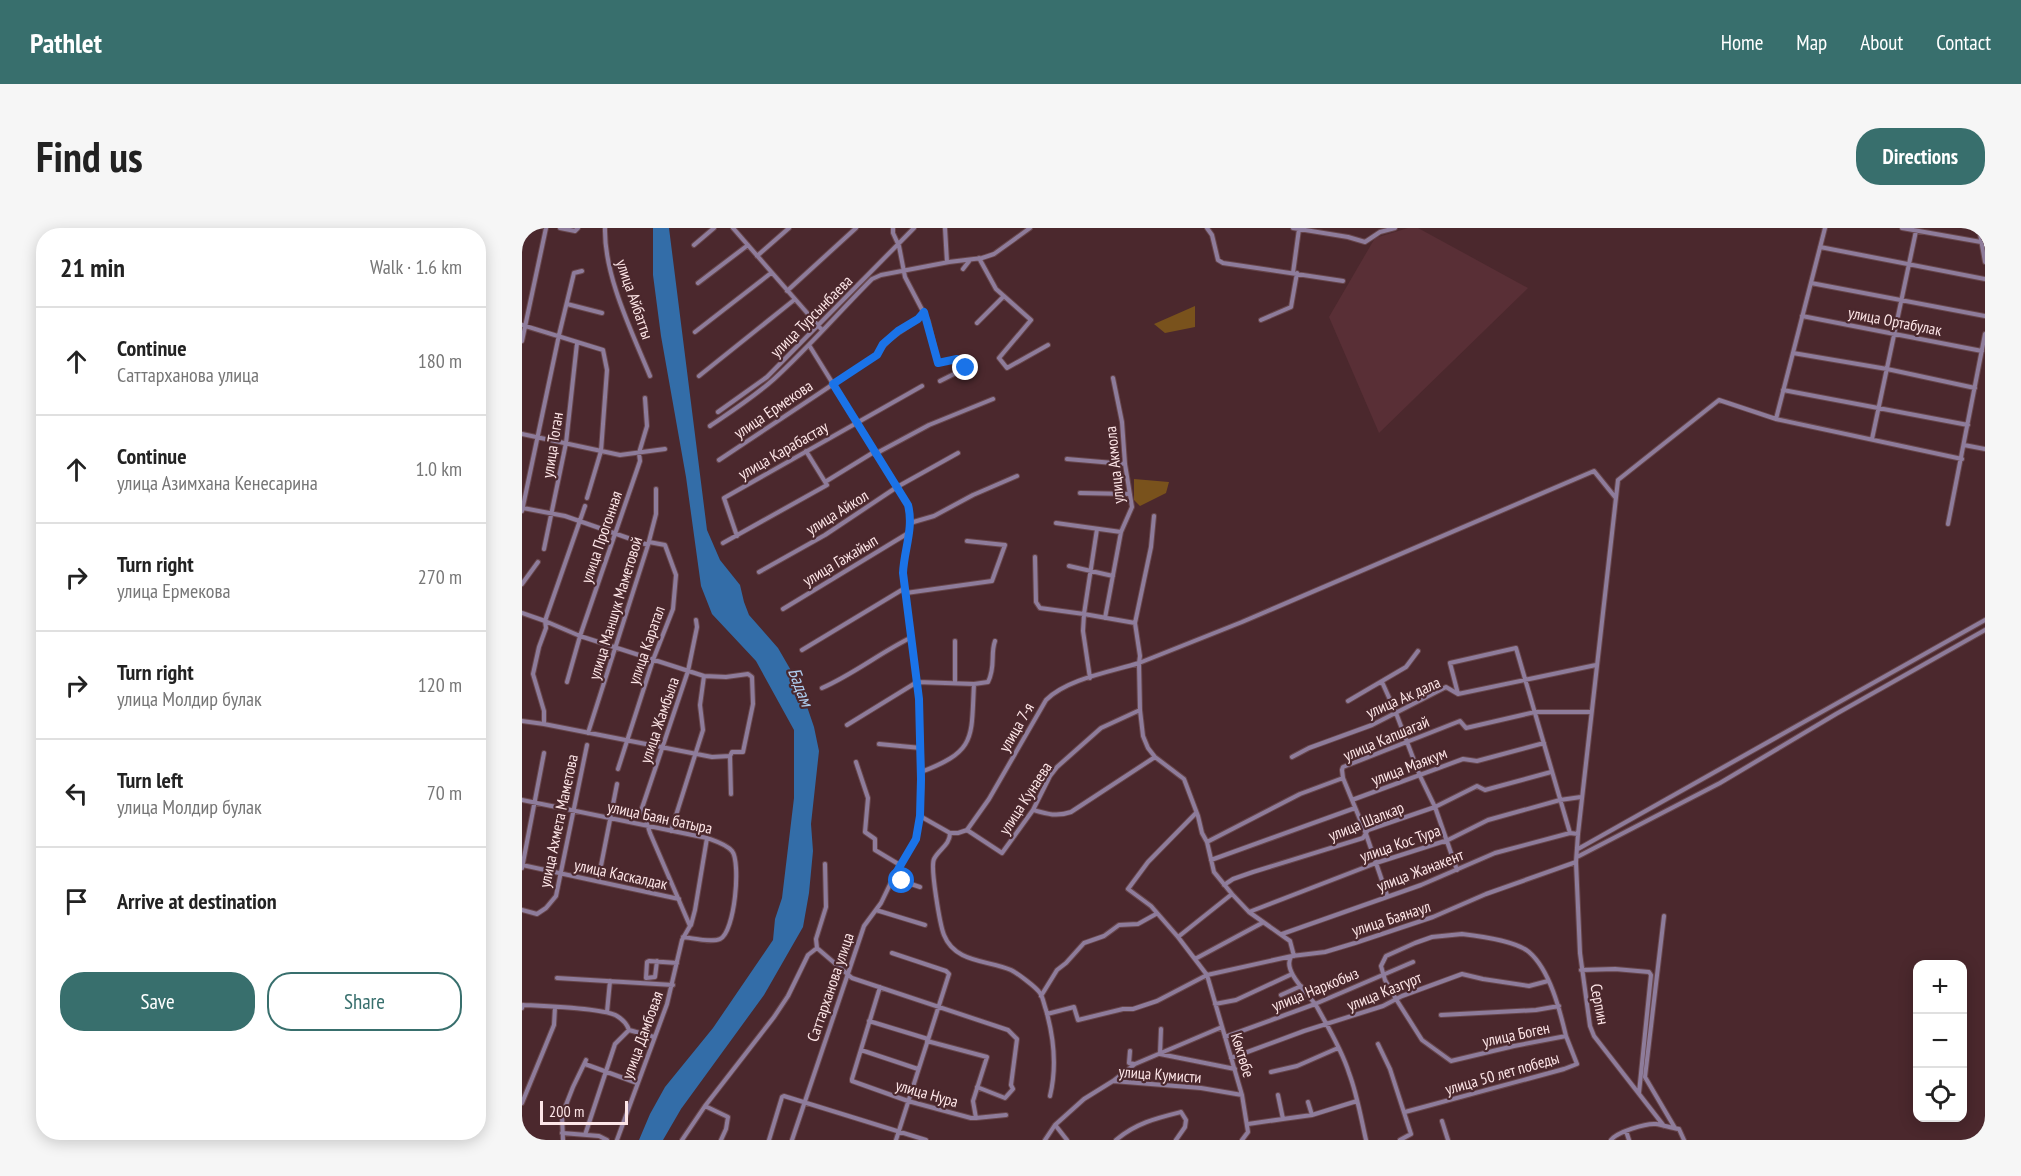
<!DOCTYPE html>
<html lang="en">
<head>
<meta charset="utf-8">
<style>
	:root { --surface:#fff; --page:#f6f6f6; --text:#222; --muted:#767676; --line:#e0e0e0; --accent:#386f6d }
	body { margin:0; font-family:"PT Sans Narrow",sans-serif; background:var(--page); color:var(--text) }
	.controls { position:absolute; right:18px; bottom:18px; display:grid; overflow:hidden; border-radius:12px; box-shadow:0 3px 15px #0003 }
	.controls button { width:54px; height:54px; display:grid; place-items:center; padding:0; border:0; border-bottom:2px solid var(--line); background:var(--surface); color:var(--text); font:30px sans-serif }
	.scale { position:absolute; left:18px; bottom:15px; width:88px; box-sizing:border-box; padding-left:6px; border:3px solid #fde5e7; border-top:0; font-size:16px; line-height:21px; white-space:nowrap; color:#fde5e7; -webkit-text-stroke:4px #4b282d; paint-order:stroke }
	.stop { position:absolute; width:18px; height:18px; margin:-14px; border:4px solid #1a73e8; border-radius:50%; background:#fff }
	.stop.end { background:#1a73e8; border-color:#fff; box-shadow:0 2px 6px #0008 }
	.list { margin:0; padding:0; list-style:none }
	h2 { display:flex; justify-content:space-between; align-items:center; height:78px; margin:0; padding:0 24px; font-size:26px }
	h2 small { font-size:20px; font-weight:400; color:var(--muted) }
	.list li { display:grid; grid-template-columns:39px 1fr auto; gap:18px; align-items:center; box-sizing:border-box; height:108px; padding:0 24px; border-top:2px solid var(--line) }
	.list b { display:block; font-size:22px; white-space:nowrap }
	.list p { margin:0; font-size:20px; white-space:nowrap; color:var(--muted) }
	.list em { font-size:20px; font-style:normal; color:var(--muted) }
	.actions { display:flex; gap:12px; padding:18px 24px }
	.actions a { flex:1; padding:14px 0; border:2px solid var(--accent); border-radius:24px; text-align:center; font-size:21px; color:var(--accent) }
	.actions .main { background:var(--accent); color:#fff }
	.icon { flex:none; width:33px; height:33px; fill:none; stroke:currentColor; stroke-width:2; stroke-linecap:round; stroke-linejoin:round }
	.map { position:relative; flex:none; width:1463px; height:912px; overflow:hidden; border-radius:24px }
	header { display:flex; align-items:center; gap:36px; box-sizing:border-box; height:84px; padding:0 30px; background:var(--accent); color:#fff }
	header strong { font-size:28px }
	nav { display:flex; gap:33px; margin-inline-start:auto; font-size:21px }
	.intro { display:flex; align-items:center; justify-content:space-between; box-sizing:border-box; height:144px; padding:0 36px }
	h1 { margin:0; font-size:42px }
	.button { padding:15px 27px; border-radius:24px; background:var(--accent); color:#fff; font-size:21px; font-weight:700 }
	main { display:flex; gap:36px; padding:0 36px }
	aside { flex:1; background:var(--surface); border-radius:24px; box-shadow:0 3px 15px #0003 }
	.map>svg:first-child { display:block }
	.built { fill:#592f36 }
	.green { fill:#79521c }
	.water { fill:#336da8 }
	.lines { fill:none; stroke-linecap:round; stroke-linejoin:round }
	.minor-casing { stroke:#67464b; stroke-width:6 }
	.minor { stroke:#8e7c9b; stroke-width:4 }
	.route { stroke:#1a73e8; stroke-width:8 }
	.labels { text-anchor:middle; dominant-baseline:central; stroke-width:4.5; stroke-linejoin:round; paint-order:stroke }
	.street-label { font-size:16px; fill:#fde5e7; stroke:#4b282d }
	.water-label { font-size:18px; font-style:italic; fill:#aeccee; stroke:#4b282d }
</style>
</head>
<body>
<header>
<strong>Pathlet</strong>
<nav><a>Home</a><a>Map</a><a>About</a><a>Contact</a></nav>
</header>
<div class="intro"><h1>Find us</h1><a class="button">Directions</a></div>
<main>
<aside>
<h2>21 min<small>Walk · 1.6 km</small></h2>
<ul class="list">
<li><svg class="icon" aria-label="ahead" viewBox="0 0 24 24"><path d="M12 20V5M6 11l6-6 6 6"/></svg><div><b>Continue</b><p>Саттарханова улица</p></div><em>180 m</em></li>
<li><svg class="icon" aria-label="ahead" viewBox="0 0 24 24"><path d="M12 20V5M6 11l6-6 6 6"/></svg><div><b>Continue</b><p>улица Азимхана Кенесарина</p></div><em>1.0 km</em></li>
<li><svg class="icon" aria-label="right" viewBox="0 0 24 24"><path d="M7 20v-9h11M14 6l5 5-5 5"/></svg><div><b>Turn right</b><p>улица Ермекова</p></div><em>270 m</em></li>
<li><svg class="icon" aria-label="right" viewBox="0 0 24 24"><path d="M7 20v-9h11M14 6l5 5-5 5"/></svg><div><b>Turn right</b><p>улица Молдир булак</p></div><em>120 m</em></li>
<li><svg class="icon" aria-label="left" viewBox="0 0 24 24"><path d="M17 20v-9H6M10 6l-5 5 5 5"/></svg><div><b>Turn left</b><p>улица Молдир булак</p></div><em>70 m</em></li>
<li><svg class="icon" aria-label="arrive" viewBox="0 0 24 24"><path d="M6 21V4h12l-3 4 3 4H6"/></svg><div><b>Arrive at destination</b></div></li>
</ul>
<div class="actions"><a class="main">Save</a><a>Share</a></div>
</aside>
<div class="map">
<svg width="1463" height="912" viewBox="0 0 1463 912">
	<rect width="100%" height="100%" fill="#4b282d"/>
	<path class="built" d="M886,0h10l110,60 -149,145 -50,-116 46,-79z"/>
	<path class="green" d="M673,78v21l-30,6 -11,-9z
		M612,251l35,3 -3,11 -26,13 -6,-6z"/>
	<path class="water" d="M131,0h16l38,302 13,30 20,25 4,17 5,13 29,33 22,38 14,41 5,24 -8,73 2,27 -4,42 -6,34 -39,68 -83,114 -18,31h-24l11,-26 15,-27 48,-59 60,-88 2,-21 7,-21 12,-100v-68l-38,-69 -44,-47 -11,-28 -15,-109 -25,-141 -8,-61z"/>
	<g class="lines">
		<defs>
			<path id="minor" d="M38,0l15,3 3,-3
				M83,0c-1,48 27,104 45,148
				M211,0l89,102
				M371,0v5l6,13 6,31 23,44 10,42 19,-4 9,9 -26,13
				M423,0l2,34
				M685,0l5,7 6,25 5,3 120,18
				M771,0l55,9 17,5 15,-10 15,-4
				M1380,0l79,14
				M1457,0l6,34
				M172,17l20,-17
				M1298,19l165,32
				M235,28l32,-28
				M457,30l17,31 35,31 -32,38 8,10 41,-23
				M441,41l7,-9
				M771,45l6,-44
				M176,55l50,-38
				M1289,55l174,33
				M265,63l69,-63
				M45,76l35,9
				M1280,88l180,35
				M739,92l30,-13 6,-34
				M455,95l27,-27
				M0,97l81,25 4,20 -6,81 -14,47
				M173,104l76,-59
				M0,113l24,-113
				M1271,125l94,16 88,19
				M177,148l95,-76
				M1261,162l185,35
				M196,184l49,-35 147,-149
				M1254,191l49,-191
				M188,198c22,-15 45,-30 64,-47 35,-32 65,-67 98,-100l9,-4 68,-13 33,-4 12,-4 36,-26
				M0,206l98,21 45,-6
				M1350,211l44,-208
				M1442,217l21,4
				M353,226l54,-29 64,-26
				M545,231l58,5
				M197,232l158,-105c13,-23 33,-25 47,-43
				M303,254l49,-30
				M558,265l50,1
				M1,280l42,8 83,29
				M0,283l37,-176 15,-62 8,-2
				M632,288l-3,31 -16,76 5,33 -1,7 103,-41 352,-151 21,26
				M388,295l24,-7 39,-21 44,-19
				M534,295l65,9
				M1426,296l37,-190
				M575,301l-13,85 51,9
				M215,308l-13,-38 198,-112
				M201,315l104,-58 -21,-34
				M22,321l22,-106 11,-100
				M513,329l1,45 4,6 44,6 -1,17 7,47
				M547,338l44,10
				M237,344l66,-37 72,-48 61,-34
				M0,356l16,-22
				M384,365l86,-12 13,-36 -38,-4
				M261,381l127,-77
				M0,385l23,8 35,15 124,40 22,1 22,-3 4,3 1,27 -10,48h-11l-2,4 1,38
				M583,390l16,-86 11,-25 -7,-43 -3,-42 -9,-44
				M280,422l103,-62
				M45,454l13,-46 60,-175 -1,-8 8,-27 -2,-28
				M860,454l14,31 24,63 15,31 22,63
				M433,455v-42
				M300,460c32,-14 59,-36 90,-51
				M936,466l-8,-31 66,-15 54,185 8,1
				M826,473l58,-34 12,-16
				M0,493l22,3 168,33 18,-1
				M22,496v-13l-11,-37 6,-27 7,-19 -1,-7 40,-115
				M325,497l70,-43 57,2
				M66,505l60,-188 8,-31v-25
				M357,516l42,4
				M770,529l17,-9 63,-23 74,-38 12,7 138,-29
				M334,534l12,36 -3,34 10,7v11l25,15
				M96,541l35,-109 20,-51 3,-34 -11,-30 -16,-3
				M399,544c56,-21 50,-34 53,-88l14,-2c8,-16 2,-27 7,-41
				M821,550l23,56 21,61
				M0,572l185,38c8,3 19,6 25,13 9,11 3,81 -12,88 -9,4 -27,-1 -37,-2
				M830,572l111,-41 14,2 67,-18
				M511,582c14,4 24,7 38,2l84,-55
				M398,588l30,17
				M445,602l22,-31 57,-99c21,-21 64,-28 93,-37l1,47
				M149,603l32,-101 -3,-25 4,-29
				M685,614l93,-48 43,-16 -1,-8 1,-3 117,-46 6,7 69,-16h56
				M1056,621l407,-229
				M1055,629l143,-74 116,-69 149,-84
				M689,632l144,-52
				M303,636l1,43 -10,32 1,9 35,30 156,52 9,9 -6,46 2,4 -8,9 -28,-11
				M0,637l157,34
				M0,640l22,-115
				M371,650l27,9
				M76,653l19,-97
				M702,657l9,-6 20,-7 110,-34 5,-8 67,-23 42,-21 8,4 66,-18
				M710,666l-54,43 29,38 35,120 6,37 -6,8
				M0,682l15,4 9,-6 10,-12 31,-151
				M354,682l49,15
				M727,684l127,-49 72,-23 40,-20 72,-20 21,-3
				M1142,688l-19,161 30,51
				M169,697l4,-15 12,-72
				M760,706l139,-49 74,-32 75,-20
				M940,706c17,2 54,7 67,18 21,18 31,59 37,84l-52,10 -63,15 -29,-21 -26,-41 -11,-19 -4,-14 5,-10 29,-13 17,-6z
				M656,709l-27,-31 -23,-17 20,-27 48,-49
				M370,725l54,18 3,3 -53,166
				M769,729c-9,14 18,37 26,50 11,20 25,43 32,66 8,21 12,45 17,67
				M673,731l67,-36
				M135,733l-2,16 -9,1 1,-16 2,-1 28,2
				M1059,742l34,-1 34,3 2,3 -12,118
				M35,750l116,7
				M358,759l-28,92v2l56,20 63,17h5l-3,-17 14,-44 -60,-16
				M759,767l20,-9
				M519,768l16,-26 9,-7 18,-20 20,-7 15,-11 19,-1 18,-10
				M693,776l21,-4 56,-26
				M0,780l1,-3c19,1 81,3 94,11 5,3 10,8 12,14l25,7
				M85,784l3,-31
				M525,786l27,-7 4,13 45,-11h10l24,-8 50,-26 85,-19 33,-4 30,-9 78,-26 53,-23 90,-32
				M919,787l95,-5 23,-4
				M347,793l59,18
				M639,801l-1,25 75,15
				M703,809l90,-33 98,-42
				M856,816l12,25 21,65 -11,6
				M339,822l57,19
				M608,823l-1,12 5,1
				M709,830l73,-27 79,-25 19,-10 60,-22 21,5 46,7 19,-5
				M63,836l52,19
				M749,844l26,-6 41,-18
				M591,853l22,-17 87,-37
				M528,868c7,-29 4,-58 -4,-86 -2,-5 -3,-13 -6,-17 -4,-6 -23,-20 -29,-23 -23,-10 -56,-7 -67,-35 -4,-10 -14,-68 -10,-76 5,-10 16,-14 16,-26h8l9,-3 35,23 31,-43 17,-34 7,-9 44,-39 39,-18 3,26 5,12 7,9 29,22 14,37 4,17 5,9 7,30 18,22 17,18 41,29 4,15
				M0,875l32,-78 1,-18
				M183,878l69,-89 14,-21 20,-41 9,-7
				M883,884l159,-43 13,-5 -11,-28
				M790,887l45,-14
				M454,890l30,-3
				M761,891l29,-4 -4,-13
				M920,893l6,19
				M726,896l35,-5 -5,-24
				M534,898l11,14
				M1142,898l-70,-90 -4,-10 -10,-73 -4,-91 2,-28 40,-354 101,-80 57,19 186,40
				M1104,903l3,9
				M40,905l37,3 8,4
				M63,907l30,-91 14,-14
				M41,912l-1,-25 11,-28 13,-27
				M95,912l50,-136 15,-64 8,-14 -40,-93 -8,-25 46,-137 9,-44 -1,-7
				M160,912l23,-34 23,11 -2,12 -5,11
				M247,912l13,-43 2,-1 142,44
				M270,912l72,-214 17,-23 15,-31 18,-29 3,-9 3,-18 2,-37 -3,-80 -16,-126c1,-23 11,-45 5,-68l-99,-160
				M523,912l10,-15 29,-26 29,-18 88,7 41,7
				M594,912c20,-17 41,-22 65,-28l5,8 -1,7 -9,13
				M1089,912c6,-8 35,-17 45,-16 7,1 15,4 23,5l5,11"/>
		</defs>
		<use href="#minor" class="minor-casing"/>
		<use href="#minor" class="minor"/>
	</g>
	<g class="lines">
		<path class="route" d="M380,653l-9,-3 23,-39 4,-23 1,-37 -2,-80 -16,-126c1,-23 11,-45 5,-68l-75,-121 44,-29 6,-11 15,-13 20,-12 6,-7 14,51 19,-4 9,9"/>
	</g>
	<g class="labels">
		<g class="street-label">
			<text transform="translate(113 71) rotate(71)">улица Айбатты</text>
			<text transform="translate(289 88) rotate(-45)">улица Турсынбаева</text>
			<text transform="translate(1373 93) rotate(11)">улица Ортабулак</text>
			<text transform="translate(251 181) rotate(-34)">улица Ермекова</text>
			<text transform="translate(30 217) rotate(-81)">улица Тоган</text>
			<text transform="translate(261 222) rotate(-30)">улица Карабастау</text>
			<text transform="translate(592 237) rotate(-96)">улица Акмола</text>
			<text transform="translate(315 284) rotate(-32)">улица Айкол</text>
			<text transform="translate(79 309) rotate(-71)">улица Прогонная</text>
			<text transform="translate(318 332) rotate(-31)">улица Гажайып</text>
			<text transform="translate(93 380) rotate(-73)">улица Маншук Маметовой</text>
			<text transform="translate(124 417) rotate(-71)">улица Каратал</text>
			<text transform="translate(881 469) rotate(-24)">улица Ак дала</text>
			<text transform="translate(137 492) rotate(-71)">улица Жамбыла</text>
			<text transform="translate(494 499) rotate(-60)">улица 7-я</text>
			<text transform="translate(864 510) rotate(-23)">улица Капшагай</text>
			<text transform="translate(887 538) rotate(-21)">улица Маякум</text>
			<text transform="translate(503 570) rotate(-57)">улица Кунаева</text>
			<text transform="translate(138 589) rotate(12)">улица Баян батыра</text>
			<text transform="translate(36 593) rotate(-78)">улица Ахмета Маметова</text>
			<text transform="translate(844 593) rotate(-22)">улица Шалкар</text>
			<text transform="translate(878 615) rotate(-19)">улица Кос Тура</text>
			<text transform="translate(898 642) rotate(-21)">улица Жанакент</text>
			<text transform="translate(99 646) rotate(12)">улица Каскалдак</text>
			<text transform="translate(869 690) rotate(-18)">улица Баянаул</text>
			<text transform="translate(308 759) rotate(-71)">Саттарханова улица</text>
			<text transform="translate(793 761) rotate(-22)">улица Наркобыз</text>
			<text transform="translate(862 763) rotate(-22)">улица Казгурт</text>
			<text transform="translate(1078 776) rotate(79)">Серпин</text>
			<text transform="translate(994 806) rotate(-12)">улица Боген</text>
			<text transform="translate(120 807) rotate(-70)">улица Дамбовая</text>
			<text transform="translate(721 827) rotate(73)">Көктөбе</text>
			<text transform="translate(980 845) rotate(-16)">улица 50 лет победы</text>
			<text transform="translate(638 846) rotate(4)">улица Кумисти</text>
			<text transform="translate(405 865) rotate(16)">улица Нура</text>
		</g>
		<g class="water-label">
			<text transform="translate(279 459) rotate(69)">Бадам</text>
		</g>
	</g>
</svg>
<div class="controls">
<button>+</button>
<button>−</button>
<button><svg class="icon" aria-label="locate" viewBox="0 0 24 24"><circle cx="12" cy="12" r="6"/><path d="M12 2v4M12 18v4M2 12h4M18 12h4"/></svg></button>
</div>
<div class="scale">200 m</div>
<div class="stop" style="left:380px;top:653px"></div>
<div class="stop end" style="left:444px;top:140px"></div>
</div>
</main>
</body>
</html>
